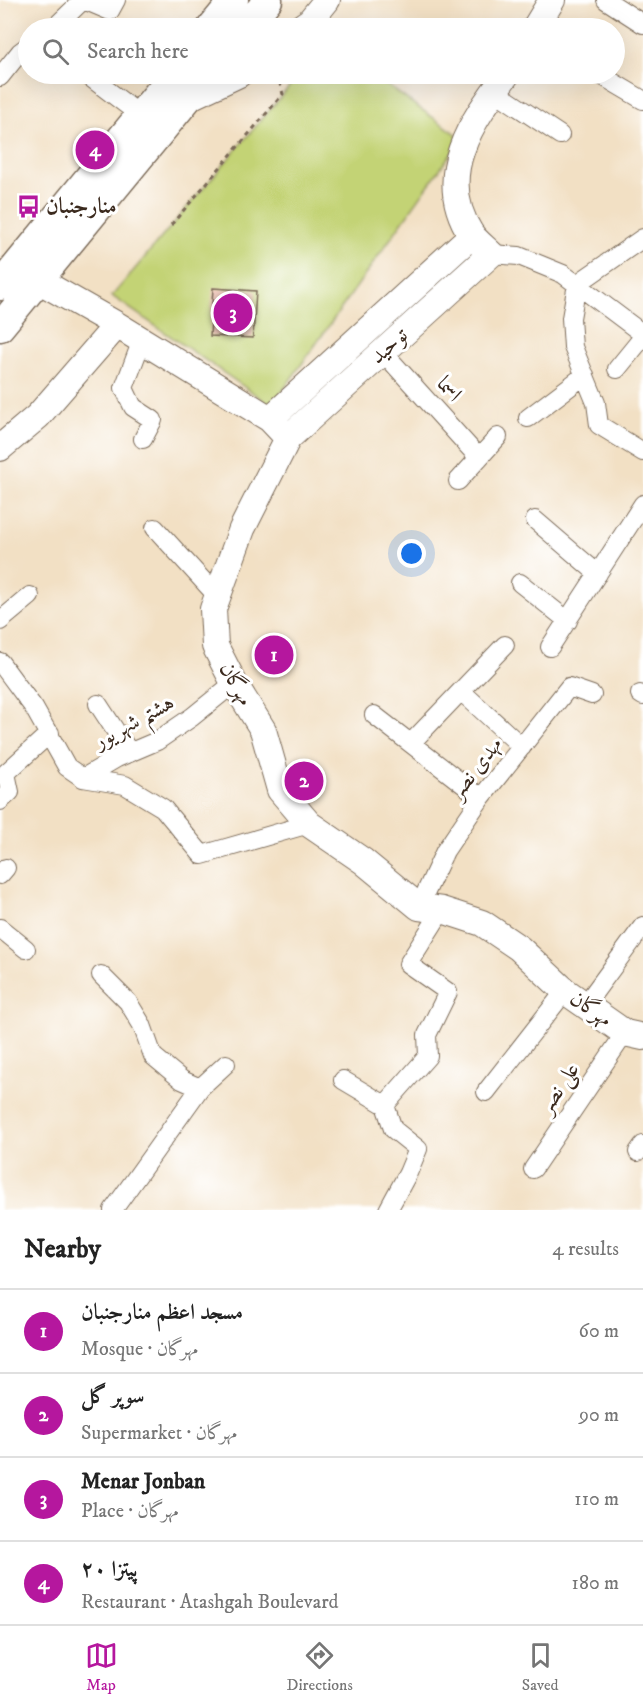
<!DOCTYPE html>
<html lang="en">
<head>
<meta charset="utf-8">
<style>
	:root { --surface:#fff; --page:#f6f6f6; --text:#222; --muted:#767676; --line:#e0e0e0; --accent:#b5179e }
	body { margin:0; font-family:"IM FELL DW Pica",Amiri,serif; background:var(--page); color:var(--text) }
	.you { position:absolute; left:412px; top:554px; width:21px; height:21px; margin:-15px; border:4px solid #fff; border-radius:50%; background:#1a73e8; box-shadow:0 0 0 9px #1a73e833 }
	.badge { display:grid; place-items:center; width:39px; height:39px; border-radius:50%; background:var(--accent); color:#fff; font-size:20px; font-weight:700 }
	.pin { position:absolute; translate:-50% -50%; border:3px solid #fff; box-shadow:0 2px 6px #0006 }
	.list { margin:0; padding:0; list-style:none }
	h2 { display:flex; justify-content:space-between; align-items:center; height:78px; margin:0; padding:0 24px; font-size:26px }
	h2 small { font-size:20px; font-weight:400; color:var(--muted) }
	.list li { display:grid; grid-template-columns:39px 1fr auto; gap:18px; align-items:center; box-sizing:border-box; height:84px; padding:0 24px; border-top:2px solid var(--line) }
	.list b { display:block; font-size:22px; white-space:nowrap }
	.list p { margin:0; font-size:20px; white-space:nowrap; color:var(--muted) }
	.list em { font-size:20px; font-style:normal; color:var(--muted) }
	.icon { flex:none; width:33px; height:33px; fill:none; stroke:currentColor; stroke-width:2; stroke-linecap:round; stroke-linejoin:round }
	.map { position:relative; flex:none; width:643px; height:1210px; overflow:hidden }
	.search { position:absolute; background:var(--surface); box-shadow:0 6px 24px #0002; left:18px; right:18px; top:18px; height:66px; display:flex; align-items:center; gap:15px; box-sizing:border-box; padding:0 21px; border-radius:33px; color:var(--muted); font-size:22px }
	.sheet { height:414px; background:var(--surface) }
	nav { display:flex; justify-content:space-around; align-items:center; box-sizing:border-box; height:84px; border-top:2px solid var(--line); background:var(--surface); font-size:16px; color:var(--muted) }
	nav a { display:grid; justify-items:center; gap:3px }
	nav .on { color:var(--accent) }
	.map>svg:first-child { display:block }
	.green { fill:#c3d375; stroke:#7f7e4a; stroke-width:1.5 }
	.building { fill:#e5aa99 }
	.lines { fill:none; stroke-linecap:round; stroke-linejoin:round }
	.street-casing { stroke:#7b6a58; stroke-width:20 }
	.secondary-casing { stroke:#7b6a58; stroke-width:28 }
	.primary-casing { stroke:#7b6a58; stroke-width:31 }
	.path { stroke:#7b6a58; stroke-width:3; stroke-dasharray:4.5 4.5; stroke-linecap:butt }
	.street { stroke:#fff; stroke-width:18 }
	.secondary { stroke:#fff; stroke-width:26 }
	.primary { stroke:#fff; stroke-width:28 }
	.labels { text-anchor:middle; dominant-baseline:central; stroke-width:6; stroke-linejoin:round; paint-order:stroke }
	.poi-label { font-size:22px; font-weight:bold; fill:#3b2a1e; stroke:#fff; text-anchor:start }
	.street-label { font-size:22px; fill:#3b2a1e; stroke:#fff }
</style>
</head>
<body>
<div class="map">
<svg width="643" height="1210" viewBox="0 0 643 1210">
	<rect width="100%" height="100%" fill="#fff"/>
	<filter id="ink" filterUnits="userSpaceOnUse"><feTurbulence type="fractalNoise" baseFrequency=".0167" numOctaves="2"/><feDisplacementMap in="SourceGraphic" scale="12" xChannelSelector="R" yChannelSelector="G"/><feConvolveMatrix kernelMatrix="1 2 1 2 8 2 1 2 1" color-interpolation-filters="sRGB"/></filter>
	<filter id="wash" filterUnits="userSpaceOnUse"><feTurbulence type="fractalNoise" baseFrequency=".008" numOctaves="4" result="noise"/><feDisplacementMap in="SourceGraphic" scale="24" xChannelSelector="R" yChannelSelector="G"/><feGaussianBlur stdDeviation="1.35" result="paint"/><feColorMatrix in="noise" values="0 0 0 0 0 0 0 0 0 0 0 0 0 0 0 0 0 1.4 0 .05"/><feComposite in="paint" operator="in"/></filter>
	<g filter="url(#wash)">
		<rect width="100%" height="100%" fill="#f2e0c4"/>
		<path class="green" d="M300,74h71l91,64 -190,268 -160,-110z"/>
		<g id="blocks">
			<path class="building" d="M213,288l43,3 -3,47 -43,-2z"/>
		</g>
	</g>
	<g filter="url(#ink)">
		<use href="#blocks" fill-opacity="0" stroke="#7b6a58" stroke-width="1.5"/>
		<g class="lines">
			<defs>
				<path id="street" d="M84,0l26,11 6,-11
					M606,0l37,24
					M54,28l29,-28
					M86,74l54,41
					M599,74l44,26
					M0,77l20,-25 8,-6
					M494,91l66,44
					M643,238l-66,46 -6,34 2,29 23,56 3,22 44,27
					M491,254l28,2 44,18 80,60
					M142,340l-18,48 9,19 20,13 -10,19
					M383,352l96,106
					M617,369l26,-32
					M528,418l57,-43
					M458,481l40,-44
					M535,520l63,54
					M155,528l63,69
					M520,583l48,38
					M0,621l30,-25
					M550,647l93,-143
					M0,662l34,46 33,59 16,11 34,-20 40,-17 35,-24 42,-34
					M461,691l61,56
					M640,694l3,2
					M98,704l32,49
					M374,715l107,83
					M411,743l94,-98
					M83,778l42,7 38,23 39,47 107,-31
					M0,801l10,-9 -4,-19 44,-40
					M0,875l6,-7
					M419,907l26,-56 36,-53 88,-111 23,8
					M0,928l26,21
					M101,975l27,27 14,23 11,31 29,24 18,8
					M585,1005l58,-79
					M343,1080l42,25
					M486,1092l79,-101
					M638,1152l5,-7
					M533,1169l92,-136
					M113,1210l87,-122 26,-24
					M388,1210l20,-37 10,-24 -25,-20 -8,-24 43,-49 -1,-21 21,-43 -40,-28 34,-54"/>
				<path id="secondary" d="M300,28l10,-7 17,-21
					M535,28l17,-28
					M507,74c-35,47 -74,101 -36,160 5,7 13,13 20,20l-203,184 -46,91 -29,80 2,37 19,37 29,47 17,60 29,34 54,37 56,46 23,3 40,13 37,25 46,43 60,42 18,4
					M188,98l51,-24
					M38,280l79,45 153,94 18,19
					M270,419l202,-184
					M0,448l38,-32 79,-91"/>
				<path id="primary" d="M211,28l23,-28
					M245,28l23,-28
					M0,286l174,-212
					M0,327l208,-253"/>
			</defs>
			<use href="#street" class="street-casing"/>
			<use href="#secondary" class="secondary-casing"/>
			<use href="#primary" class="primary-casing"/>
			<path class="path" d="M171,225l112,-131 -6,-20"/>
			<use href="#street" class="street"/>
			<use href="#secondary" class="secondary"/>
			<use href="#primary" class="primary"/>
		</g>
	</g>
	<defs>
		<symbol id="bus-bare" viewBox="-9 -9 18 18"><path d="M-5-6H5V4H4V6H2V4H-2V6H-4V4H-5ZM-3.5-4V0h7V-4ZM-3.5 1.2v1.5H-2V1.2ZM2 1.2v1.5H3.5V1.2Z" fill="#b5179e" stroke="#fff" stroke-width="2.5" paint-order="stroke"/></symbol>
	</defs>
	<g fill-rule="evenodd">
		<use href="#bus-bare" x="12" y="190" width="33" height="33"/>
	</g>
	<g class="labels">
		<g class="poi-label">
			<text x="46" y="206">منارجنبان</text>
		</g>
		<g class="street-label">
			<text transform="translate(389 346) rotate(-42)">توحید</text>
			<text transform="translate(449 389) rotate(48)">اسما</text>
			<text transform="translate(236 684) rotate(61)">مهرگان</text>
			<text transform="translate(134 722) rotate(-29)">هشتم شهریور</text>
			<text transform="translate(476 768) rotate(-52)">مهدی نصر</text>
			<text transform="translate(591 1009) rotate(35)">مهرگان</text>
			<text transform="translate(559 1088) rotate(-56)">علی نصر</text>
		</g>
	</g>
</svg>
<div class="you"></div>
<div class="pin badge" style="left:274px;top:655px">1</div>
<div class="pin badge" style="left:304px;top:781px">2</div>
<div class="pin badge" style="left:233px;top:313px">3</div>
<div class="pin badge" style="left:95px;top:150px">4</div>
<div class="search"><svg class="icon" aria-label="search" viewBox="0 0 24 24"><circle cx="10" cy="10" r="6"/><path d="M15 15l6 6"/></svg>Search here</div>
</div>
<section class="sheet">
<h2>Nearby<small>4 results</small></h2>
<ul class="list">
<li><span class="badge">1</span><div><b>مسجد اعظم منارجنبان</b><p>Mosque · مهرگان</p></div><em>60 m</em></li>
<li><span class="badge">2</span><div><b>سوپر گل</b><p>Supermarket · مهرگان</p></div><em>90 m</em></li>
<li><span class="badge">3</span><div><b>Menar Jonban</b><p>Place · مهرگان</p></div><em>110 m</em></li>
<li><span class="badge">4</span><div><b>پیتزا ۲۰</b><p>Restaurant · Atashgah Boulevard</p></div><em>180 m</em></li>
</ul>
</section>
<nav>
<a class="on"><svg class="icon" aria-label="map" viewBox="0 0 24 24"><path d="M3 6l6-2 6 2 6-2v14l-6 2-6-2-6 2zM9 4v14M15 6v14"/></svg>Map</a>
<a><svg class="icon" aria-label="directions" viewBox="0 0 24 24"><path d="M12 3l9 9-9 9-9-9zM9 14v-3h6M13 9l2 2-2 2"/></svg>Directions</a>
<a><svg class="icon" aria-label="saved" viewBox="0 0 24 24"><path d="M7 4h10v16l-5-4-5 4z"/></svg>Saved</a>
</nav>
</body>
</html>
